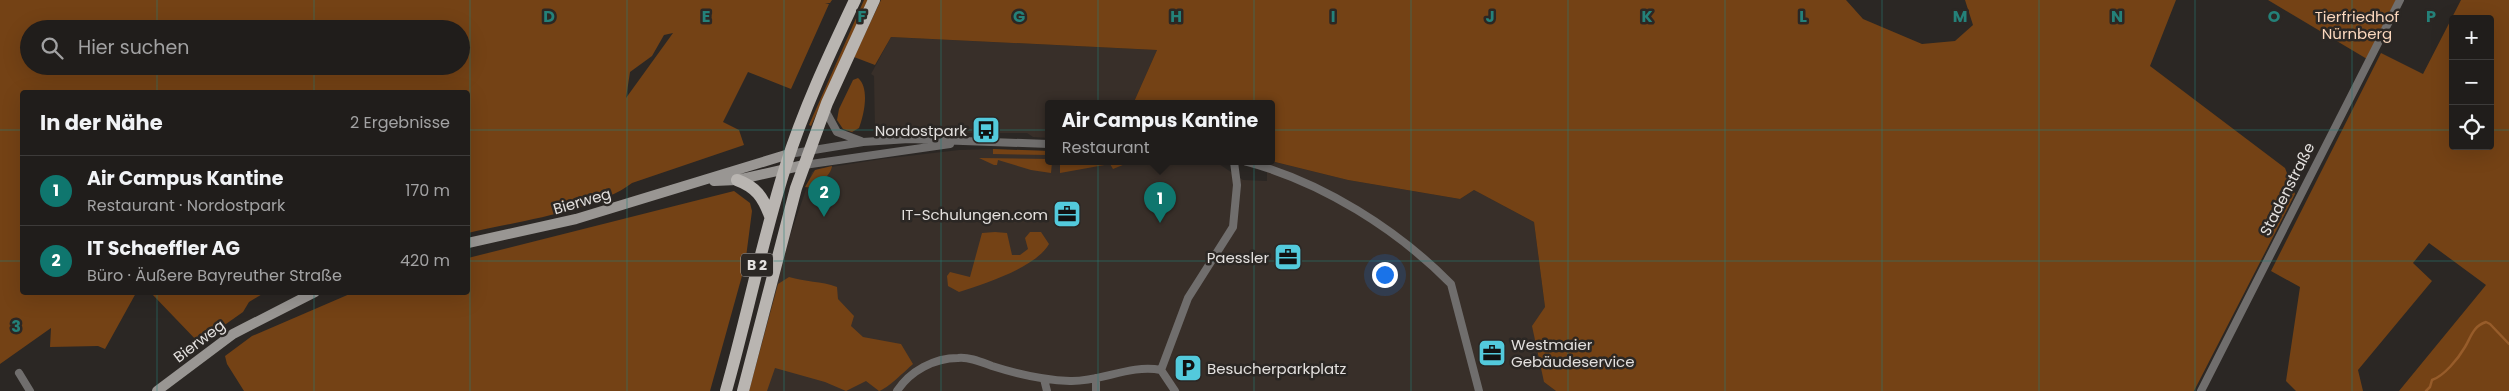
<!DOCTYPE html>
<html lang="de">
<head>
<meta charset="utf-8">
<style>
	:root { --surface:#201d1b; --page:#2d2a28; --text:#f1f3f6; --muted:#a2a2a3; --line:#3d3b3a; --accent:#0f766e }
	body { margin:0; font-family:Poppins,sans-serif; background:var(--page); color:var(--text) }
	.controls { position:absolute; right:15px; top:15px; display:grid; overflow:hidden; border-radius:5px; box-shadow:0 5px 20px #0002 }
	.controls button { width:45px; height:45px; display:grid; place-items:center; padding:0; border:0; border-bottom:1px solid var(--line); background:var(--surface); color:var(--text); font:25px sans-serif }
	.you { position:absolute; left:1384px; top:274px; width:18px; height:18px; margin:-12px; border:4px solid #fff; border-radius:50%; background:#1a73e8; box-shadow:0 0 0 8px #1a73e833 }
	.badge { display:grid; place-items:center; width:32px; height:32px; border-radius:50%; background:var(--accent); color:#fff; font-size:16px; font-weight:700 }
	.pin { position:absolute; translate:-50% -41px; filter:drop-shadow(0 1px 2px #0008) }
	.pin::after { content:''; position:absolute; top:26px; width:18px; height:15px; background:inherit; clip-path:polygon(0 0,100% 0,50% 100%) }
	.popup { position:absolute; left:1045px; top:100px; width:230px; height:65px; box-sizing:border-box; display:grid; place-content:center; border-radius:5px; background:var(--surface); filter:drop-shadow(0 1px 4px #0005); font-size:16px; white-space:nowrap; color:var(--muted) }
	.popup b { font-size:19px; color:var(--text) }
	.popup::after { content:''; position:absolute; left:50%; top:100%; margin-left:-10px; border:10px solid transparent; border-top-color:var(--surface) }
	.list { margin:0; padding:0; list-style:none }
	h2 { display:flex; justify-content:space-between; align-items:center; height:65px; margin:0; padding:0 20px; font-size:21px }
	h2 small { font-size:16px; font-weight:400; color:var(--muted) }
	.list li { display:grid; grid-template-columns:32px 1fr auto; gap:15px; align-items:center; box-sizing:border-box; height:70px; padding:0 20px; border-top:1px solid var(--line) }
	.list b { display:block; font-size:19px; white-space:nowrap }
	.list p { margin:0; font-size:16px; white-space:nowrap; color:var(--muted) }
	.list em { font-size:16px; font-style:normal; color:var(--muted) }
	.icon { flex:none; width:28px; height:28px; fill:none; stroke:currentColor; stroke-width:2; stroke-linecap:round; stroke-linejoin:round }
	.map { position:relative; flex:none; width:2509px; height:391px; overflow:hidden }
	.search { position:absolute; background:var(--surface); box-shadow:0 5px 20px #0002; left:20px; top:20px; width:450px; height:55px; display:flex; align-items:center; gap:12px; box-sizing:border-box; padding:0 18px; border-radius:28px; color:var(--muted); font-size:19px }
	.panel { position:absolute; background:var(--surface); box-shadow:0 5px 20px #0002; left:20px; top:90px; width:450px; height:205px; border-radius:5px }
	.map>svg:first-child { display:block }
	.built { fill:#382f29 }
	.green { fill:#744215; fill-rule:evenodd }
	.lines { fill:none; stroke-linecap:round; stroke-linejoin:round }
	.stream { stroke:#975c2a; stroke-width:2.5 }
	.minor { stroke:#706e6d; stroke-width:8 }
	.secondary { stroke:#999693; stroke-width:10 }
	.primary { stroke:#b9b5b1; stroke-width:12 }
	.grid { fill:none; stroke:#248179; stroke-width:1; stroke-opacity:0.55 }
	.labels { text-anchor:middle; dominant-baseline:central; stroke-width:5; stroke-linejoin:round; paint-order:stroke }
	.shield { fill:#2b2724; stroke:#aca8a6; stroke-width:1 }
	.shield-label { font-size:14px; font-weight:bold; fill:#e3e0de }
	.park-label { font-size:15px; fill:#fbd8be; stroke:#2b2724 }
	.poi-label { font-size:15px; fill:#e3e0de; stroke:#2b2724; text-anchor:end }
	.street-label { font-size:15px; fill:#e3e0de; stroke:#2b2724 }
	.grid-label { font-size:16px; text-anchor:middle; font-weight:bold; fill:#248179; stroke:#2b2724; stroke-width:5; stroke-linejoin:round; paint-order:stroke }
</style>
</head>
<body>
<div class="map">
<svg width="2509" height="391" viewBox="0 0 2509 391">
	<rect width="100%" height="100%" fill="#2b2724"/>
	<path class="built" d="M891,37l266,13 -24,54h-84v34l-16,-1 -6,-4h-150l-2,-2 -1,-55 -3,-2z
		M993,149l56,2v11h167l27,18 24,1v-19l4,-1 77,19 112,19 14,-9 60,32 11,85 -1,75 12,9h-807l41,-155 22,-64 6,-3 64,-10 77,-9z"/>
	<path class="green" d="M0,0h832l-2,3h-5l4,1 -38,85 -43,-17 -25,50 16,8 5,15 -112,38c-36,28 -118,39 -164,50v-141h-446v200l114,1 -31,56 -7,-3 -48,1 1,-19 -51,36zM29,29h432v37h-432zM673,33l-47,65 4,-26 22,-16 12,-21z
		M864,0h4l-57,126 -2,-1z
		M881,0h965l17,19 59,25 33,-3 18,-16 -8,-25h211l-26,66 135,102 10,26 -101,197h-638l-12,-9 -12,-56 13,-19 -11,-85 -60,-32 -14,9 -112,-19 -77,-19v-57h-138l24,-54 -266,-13 -16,28 -21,-8z
		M2268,0h128l-29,59z
		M2461,0h48v391h-110l87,-106 -57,-42 -16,20 19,18 -74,89 5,21h-67l-10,-10 14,-94 -29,-16 110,-218 42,21zM2453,19h37v127h-37z
		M858,78c12,10 6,37 1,50l-7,4 -9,-3 -6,-9 2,-11 14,-29z
		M993,149l56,2v4l-56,-1z
		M979,158l70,1v3h3l-1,11 -20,-3 -33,-10 -1,5h-3z
		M1060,162h70l-17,7 -3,-5 -50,9z
		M832,166c-1,10 -17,23 -27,21l10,-17z
		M734,191l16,12 2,8 -7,54 -35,126h-466l-17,-27 -2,-8 27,-20 100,-43 116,-1v-34z
		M995,232l12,1 5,22h8l8,-6 -3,-11 5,-6h11l8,12c-14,24 -63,39 -90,48l-11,-6 -1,-10 3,-4 20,5 12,-44z
		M789,277c16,5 32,4 48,10l1,12 16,17 -3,10 12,11 38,7 12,20c-8,7 -26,25 -34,27l-13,-10 -20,10 -21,-9 -50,-14 -8,23h-18l29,-107z
		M151,293h113l-15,9 -6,10 -44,31z"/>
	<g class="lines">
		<path class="stream" d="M2426,391l4,-4 2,-7c12,-4 26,-21 33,-33 6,-10 8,-21 21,-25l4,2 19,20"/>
		<path class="minor" d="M825,110l12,22 24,9
			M789,154l74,-12 46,-3 140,5
			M1247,162c75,20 150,67 204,122l28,107
			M804,165l146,-21
			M1161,370l27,-72 45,-71 4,-42 -3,-23
			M19,373l11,18
			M1044,379l3,12
			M897,391c13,-20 37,-33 61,-33 12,-1 23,4 34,8 25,8 52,14 78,15 31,1 60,-17 91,-11l14,21
			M1096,391v-13
			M2201,391l199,-391"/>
		<path class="secondary" d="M714,181l23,-1 67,-15
			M468,243l108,-24 213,-65
			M157,391l76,-57 82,-42"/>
		<path class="primary" d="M737,180c19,7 26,17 33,36
			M726,391c21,-74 36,-150 59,-223 18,-58 44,-113 70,-168
			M743,391l53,-203 31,-85 47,-103"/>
	</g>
	<path class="grid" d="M157,0v29M314,0v29M470,0v391M627,0v391M784,0v391M941,0v391M1098,0v391M1254,0v391M1411,0v391M1568,0v391M1725,0v391M1882,0v391M2039,0v391M2195,0v391M2352,0v391M157,66v26M314,66v26M0,130h22M468,130h1985M2490,130h19M0,261h22M468,261h2041M157,292v99M314,292v99"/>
	<defs>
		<symbol id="bus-square" viewBox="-11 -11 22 22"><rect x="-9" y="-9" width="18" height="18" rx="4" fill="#53cadc" stroke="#2b2724"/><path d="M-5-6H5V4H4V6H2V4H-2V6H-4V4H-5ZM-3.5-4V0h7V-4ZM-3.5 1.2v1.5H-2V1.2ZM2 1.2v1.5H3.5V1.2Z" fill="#111"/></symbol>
		<symbol id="office-square" viewBox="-11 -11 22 22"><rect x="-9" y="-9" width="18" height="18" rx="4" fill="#53cadc" stroke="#2b2724"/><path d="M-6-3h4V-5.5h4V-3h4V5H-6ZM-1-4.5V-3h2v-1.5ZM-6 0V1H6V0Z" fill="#111"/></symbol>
		<symbol id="parking-square" viewBox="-11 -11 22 22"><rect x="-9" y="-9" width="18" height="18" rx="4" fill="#53cadc" stroke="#2b2724"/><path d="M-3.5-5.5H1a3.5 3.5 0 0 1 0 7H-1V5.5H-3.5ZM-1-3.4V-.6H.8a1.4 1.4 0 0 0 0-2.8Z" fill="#111"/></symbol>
	</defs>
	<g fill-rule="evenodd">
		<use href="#bus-square" x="970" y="114" width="32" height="32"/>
		<use href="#office-square" x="1051" y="198" width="32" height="32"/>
		<use href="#office-square" x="1272" y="241" width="32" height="32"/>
		<use href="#office-square" x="1476" y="337" width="32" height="32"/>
		<use href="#parking-square" x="1172" y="352" width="32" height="32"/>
	</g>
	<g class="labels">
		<rect class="shield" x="741" y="253.5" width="32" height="23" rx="4"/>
		<g class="shield-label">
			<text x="757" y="265">B 2</text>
		</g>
		<g class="park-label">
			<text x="2357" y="16">Tierfriedhof<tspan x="2357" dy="17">Nürnberg</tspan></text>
		</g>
		<g class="poi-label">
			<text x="967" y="130">Nordostpark</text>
			<text x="1048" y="214">IT-Schulungen.com</text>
			<text x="1269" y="257">Paessler</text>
			<text x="1511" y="344" text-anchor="start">Westmaier<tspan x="1511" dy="17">Gebäudeservice</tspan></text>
			<text x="1207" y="368" text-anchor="start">Besucherparkplatz</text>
		</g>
		<g class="street-label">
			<text transform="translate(2287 189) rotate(-63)">Stadenstraße</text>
			<text transform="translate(582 201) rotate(-16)">Bierweg</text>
			<text transform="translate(199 341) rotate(-37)">Bierweg</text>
		</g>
	</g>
	<g class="grid-label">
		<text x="549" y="22">D</text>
		<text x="706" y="22">E</text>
		<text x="862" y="22">F</text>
		<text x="1019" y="22">G</text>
		<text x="1176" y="22">H</text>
		<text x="1333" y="22">I</text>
		<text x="1490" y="22">J</text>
		<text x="1647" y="22">K</text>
		<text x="1803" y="22">L</text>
		<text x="1960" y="22">M</text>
		<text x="2117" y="22">N</text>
		<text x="2274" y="22">O</text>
		<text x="2431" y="22">P</text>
		<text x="16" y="332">3</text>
	</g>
</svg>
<div class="controls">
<button>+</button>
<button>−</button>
<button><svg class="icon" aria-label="locate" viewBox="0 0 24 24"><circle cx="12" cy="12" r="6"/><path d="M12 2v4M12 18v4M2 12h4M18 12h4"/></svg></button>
</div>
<div class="you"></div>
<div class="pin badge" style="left:1160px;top:223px">1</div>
<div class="popup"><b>Air Campus Kantine</b>Restaurant</div>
<div class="pin badge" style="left:824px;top:217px">2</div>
<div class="search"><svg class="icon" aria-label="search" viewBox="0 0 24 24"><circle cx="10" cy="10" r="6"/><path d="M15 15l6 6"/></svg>Hier suchen</div>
<section class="panel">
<h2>In der Nähe<small>2 Ergebnisse</small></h2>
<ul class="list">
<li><span class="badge">1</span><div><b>Air Campus Kantine</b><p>Restaurant · Nordostpark</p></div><em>170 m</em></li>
<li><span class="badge">2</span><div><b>IT Schaeffler AG</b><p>Büro · Äußere Bayreuther Straße</p></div><em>420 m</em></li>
</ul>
</section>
</div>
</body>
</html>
